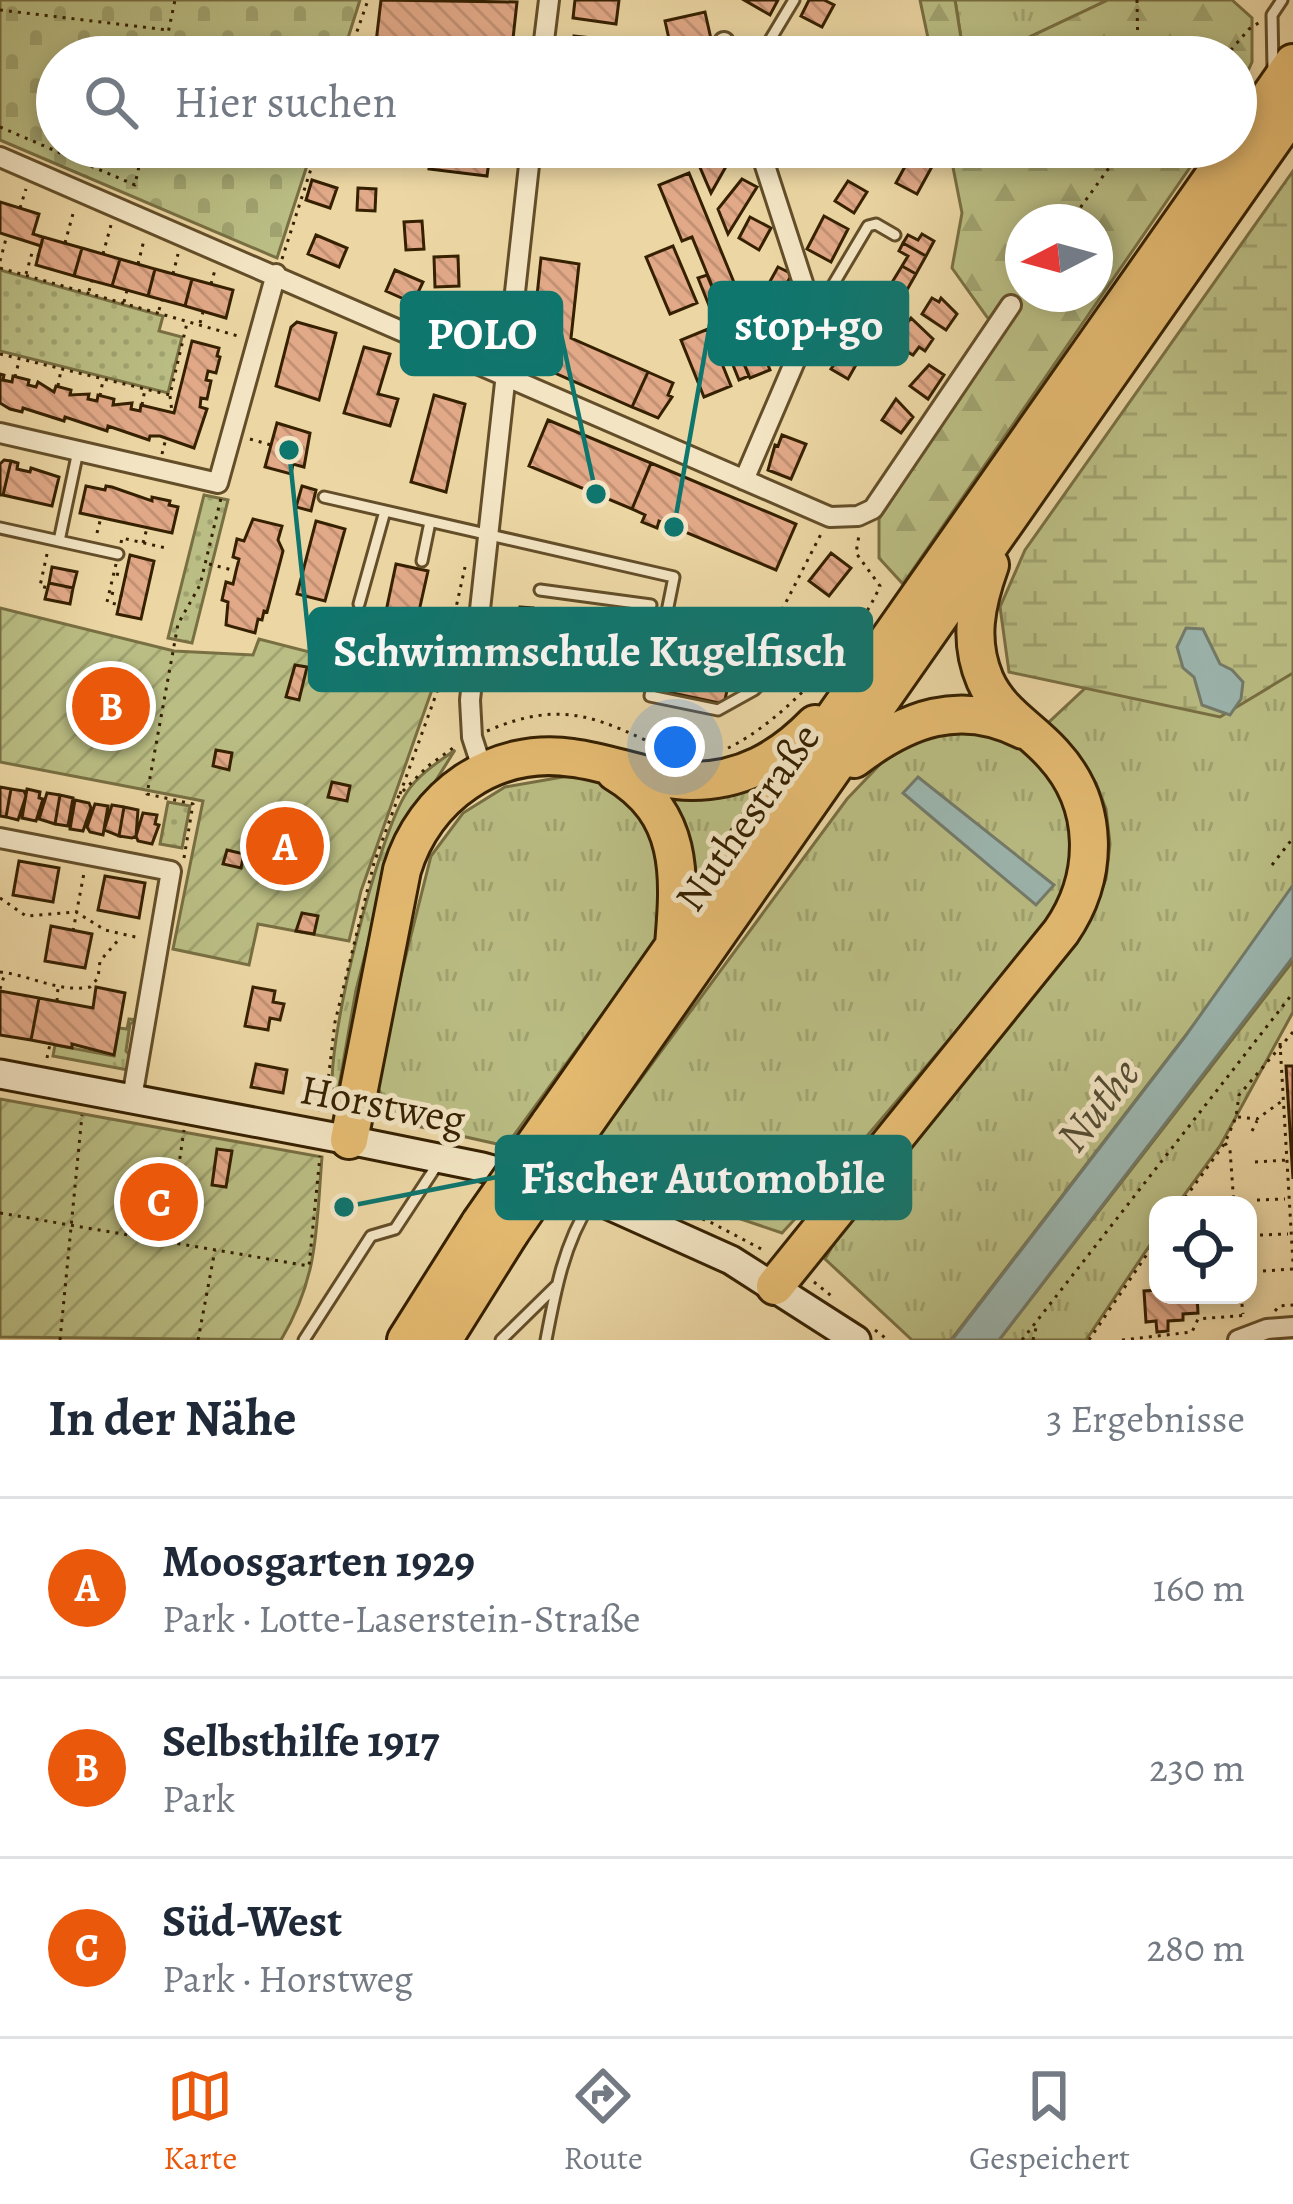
<!DOCTYPE html>
<html lang="de">
<head>
<meta charset="utf-8">
<style>
	:root { --surface:#fff; --page:#f2f2f3; --text:#1f2937; --muted:#747a83; --line:#e0e1e3; --accent:#ea580c }
	body { margin:0; font-family:Alegreya,serif; background:var(--page); color:var(--text) }
	.controls { position:absolute; right:36px; bottom:36px; display:grid; overflow:hidden; border-radius:24px; box-shadow:0 6px 18px #0003 }
	.controls button { width:108px; height:108px; display:grid; place-items:center; padding:0; border:0; border-bottom:3px solid var(--line); background:var(--surface); color:var(--text); font:60px sans-serif }
	.compass { position:absolute; left:1005px; top:204px; width:108px; height:108px; border-radius:50%; background:var(--surface); box-shadow:0 6px 18px #0003; rotate:264deg }
	.you { position:absolute; left:675px; top:747px; width:42px; height:42px; margin:-30px; border:9px solid #fff; border-radius:50%; background:#1a73e8; box-shadow:0 0 0 18px #1a73e833 }
	.badge { display:grid; place-items:center; width:78px; height:78px; border-radius:50%; background:var(--accent); color:#fff; font-size:39px; font-weight:700 }
	.pin { position:absolute; translate:-50% -50%; border:6px solid #fff; box-shadow:0 3px 12px #0006 }
	.list { margin:0; padding:0; list-style:none }
	h2 { display:flex; justify-content:space-between; align-items:center; height:156px; margin:0; padding:0 48px; font-size:51px }
	h2 small { font-size:39px; font-weight:400; color:var(--muted) }
	.list li { display:grid; grid-template-columns:78px 1fr auto; gap:36px; align-items:center; box-sizing:border-box; height:180px; padding:0 48px; border-top:3px solid var(--line) }
	.list b { display:block; font-size:45px; white-space:nowrap }
	.list p { margin:0; font-size:39px; white-space:nowrap; color:var(--muted) }
	.list em { font-size:39px; font-style:normal; color:var(--muted) }
	.icon { flex:none; width:66px; height:66px; fill:none; stroke:currentColor; stroke-width:2; stroke-linecap:round; stroke-linejoin:round }
	.map { position:relative; flex:none; width:1293px; height:1340px; overflow:hidden }
	.search { position:absolute; background:var(--surface); box-shadow:0 6px 18px #0003; left:36px; right:36px; top:36px; height:132px; display:flex; align-items:center; gap:30px; box-sizing:border-box; padding:0 42px; border-radius:66px; color:var(--muted); font-size:45px }
	.sheet { height:696px; background:var(--surface) }
	nav { display:flex; justify-content:space-around; align-items:center; box-sizing:border-box; height:168px; border-top:3px solid var(--line); background:var(--surface); font-size:33px; color:var(--muted) }
	nav a { display:grid; justify-items:center; gap:6px }
	nav .on { color:var(--accent) }
	.map>svg:first-child { display:block }
	.grass { fill:url(#grass-tufts); stroke:#786f42; stroke-width:3 }
	.forest { fill:url(#forest-firs); stroke:#786f42; stroke-width:3; fill-rule:evenodd }
	.wetland { fill:url(#wetland-marsh); stroke:#786f42; stroke-width:3 }
	.cemetery { fill:url(#cemetery-stones); stroke:#786f42; stroke-width:3 }
	.park { fill:url(#park-dots); stroke:#786f42; stroke-width:3 }
	.garden { fill:url(#garden-furrows); stroke:#786f42; stroke-width:3 }
	.water { fill:#9cb7b1; stroke:#737b6a; stroke-width:3 }
	.building { fill:url(#building-back-hatch); stroke:#352000; stroke-width:3 }
	.lines { fill:none; stroke-linecap:round; stroke-linejoin:round }
	.lane-casing { stroke:#634e29; stroke-width:15 }
	.street-casing { stroke:#634e29; stroke-width:24 }
	.secondary-casing { stroke:#352000; stroke-width:33 }
	.highway-casing { stroke:#352000; stroke-width:42 }
	.path { stroke:#352000; stroke-width:3; stroke-dasharray:3 6; stroke-linecap:butt }
	.lane { stroke:#f3e5c4; stroke-width:9 }
	.street { stroke:#f3e5c4; stroke-width:18 }
	.secondary { stroke:#f3e5c4; stroke-width:27 }
	.highway { stroke:#e6bc72; stroke-width:36 }
	.highway-bridge-casing { stroke:#352000; stroke-width:42; stroke-linecap:butt }
	.highway-bridge { stroke:#e6bc72; stroke-width:36 }
	.labels { text-anchor:middle; dominant-baseline:central; stroke-width:10; stroke-linejoin:round; paint-order:stroke }
	.street-label { font-size:42px; fill:#352000; stroke:#f3e5c4 }
	.water-label { font-size:45px; font-style:italic; fill:#544d35; stroke:#f3e5c4 }
	.leader { fill:none; stroke:#0f766e; stroke-width:4.5 }
	.callout-dot { fill:#0f766e; stroke:#f3e5c4; stroke-width:4.5 }
	.callout { fill:#0f766e; stroke:#0f766e; stroke-width:4.5 }
	.callout-label { font-size:45px; text-anchor:middle; font-weight:bold; fill:#fff }
</style>
</head>
<body>
<div class="map">
<svg width="1293" height="1340" viewBox="0 0 1293 1340">
	<defs>
		<pattern id="grass-tufts" width="24" height="20" patternUnits="userSpaceOnUse" patternTransform="scale(3)"><rect width="24" height="20" fill="#babe84"/><path d="M3 7l-1-3M5 7V3M7 7l1-3M15 17l-1-3M17 17v-4M19 17l1-3" fill="none" stroke="#a0a370"/></pattern>
		<pattern id="forest-firs" width="22" height="20" patternUnits="userSpaceOnUse" patternTransform="scale(3)"><rect width="22" height="20" fill="#babe84"/><path d="M5 1l3.5 6h-7zM16 11l3.5 6h-7z" fill="#a0a370"/></pattern>
		<pattern id="wetland-marsh" width="20" height="14" patternUnits="userSpaceOnUse" patternTransform="scale(3)"><rect width="20" height="14" fill="#babe84"/><path d="M1 5h8M5 5V1M11 12h8M15 12V8" fill="none" stroke="#a0a370"/></pattern>
		<pattern id="cemetery-stones" width="16" height="16" patternUnits="userSpaceOnUse" patternTransform="scale(3)"><rect width="16" height="16" fill="#babe84"/><path d="M2 7V4a2 2 0 0 1 4 0v3zM10 15v-3a2 2 0 0 1 4 0v3z" fill="#a0a370"/></pattern>
		<pattern id="park-dots" width="8" height="8" patternUnits="userSpaceOnUse" patternTransform="scale(3)"><rect width="8" height="8" fill="#babe84"/><path d="M2 2h.1M6 6h.1" fill="none" stroke="#a0a370" stroke-width="1.8" stroke-linecap="round"/></pattern>
		<pattern id="garden-furrows" width="10" height="10" patternUnits="userSpaceOnUse" patternTransform="scale(3)"><rect width="10" height="10" fill="#babe84"/><path d="M-1 1l2-2M0 10L10 0M9 11l2-2" fill="none" stroke="#a0a370"/></pattern>
		<pattern id="building-back-hatch" width="6" height="6" patternUnits="userSpaceOnUse" patternTransform="scale(3)"><rect width="6" height="6" fill="#e2a988"/><path d="M-1 5l2 2M0 0l6 6M5-1l2 2" fill="none" stroke="#c29174"/></pattern>
	</defs>
	<rect width="100%" height="100%" fill="#ecd7a4"/>
	<filter id="stains"><feTurbulence type="fractalNoise" baseFrequency=".00167" numOctaves="4"/><feColorMatrix values="0 0 0 0 .2 0 0 0 0 .09 0 0 0 0 .02 0 0 0 .5 -.17"/></filter>
	<radialGradient id="worn" r=".72"><stop offset=".6" stop-color="#630" stop-opacity="0"/><stop offset="1" stop-color="#630" stop-opacity=".3"/></radialGradient>
	<path class="grass" d="M955,0h153l-121,57h-23z
		M1293,514v382l-342,444h-39l-87,-81 21,-37 211,-260 38,-55 11,-28 4,-35 -4,-35 -10,-26 -48,-60 184,-172z
		M977,727l50,21 23,19 26,48 -3,67 -25,41 -232,273 -34,37 -204,-69 269,-365 41,-43 38,-24z
		M455,750l-22,35 -25,28 -13,26 -39,151 -17,96 -6,7c-8,-47 45,-258 74,-301 11,-17 31,-30 48,-42z
		M574,775l33,7 51,50 8,79 -11,31 -149,204 -98,-22 -18,-11 -12,-25 13,-73 40,-159 32,-43 42,-26z
		M771,781l-75,111 -31,-103z
		M1293,961v51l-73,134 -43,59h-19v28l-72,107h-87z
		M129,1019l8,1 -7,4 -4,27 5,5 -3,14 -75,-14 2,-11 59,11 5,-28 8,1z"/>
	<path class="forest" d="M920,0h35l9,57h-32z
		M1108,0h124l20,18v44l-16,35v-40h-249z
		M949,147h255l-301,437 -24,-26v-39l123,-187 -15,-15 -35,-49 10,-55zM1023,222h72v72h-72z"/>
	<path class="wetland" d="M1293,171v502l-73,44 -211,-45 -9,-65 25,-57z"/>
	<path class="cemetery" d="M0,0h360l-18,57h-285v90h256l-36,111 -277,-118z"/>
	<path class="park" d="M0,270l163,46 -4,15 23,6 -14,56 -168,-42z
		M204,495l24,5 -36,143 -24,-5z
		M168,802l22,4 -8,42 -22,-4z"/>
	<path class="garden" d="M0,608l174,43 79,4 6,-16 175,45 -73,207 -12,50 -91,-17 -9,41 -76,-16 30,-148 -203,-39z
		M0,1099l322,58c-6,72 -3,119 -41,183l-281,-3z"/>
	<path class="water" d="M1186,628l17,1 17,35 12,6 11,12 -2,17 -11,16 -28,-10 -8,-28 -11,-9 -6,-21z
		M918,777l136,108 -18,20 -133,-112z
		M1293,885v72l-294,383h-47l232,-302z"/>
	<path class="building" d="M381,0l136,2 -6,55h-82l-54,-6z
		M575,0h44l-3,24 -43,-6z
		M744,0h34l-8,15z
		M809,0h15l10,5 -12,22 -21,-11z
		M705,12l10,45h-42l-8,-36z
		M574,36l73,8 -2,13h-74z
		M431,147h60l-4,29 -58,-7z
		M709,147h28l-26,46 -12,-28z
		M914,150l21,11 -18,33 -21,-11z
		M689,173l81,197 -20,8 -58,-141 -10,4 -23,-56z
		M742,179l15,8 -29,47 -10,-25z
		M312,180l25,8 -7,20 -24,-8z
		M848,181l19,11 -13,21 -19,-12z
		M358,188l18,1 -1,22 -18,-1z
		M0,202l39,12 -6,20 10,3 -2,9 -41,-13z
		M824,216l24,13 -17,33 -24,-13z
		M750,217l21,11 -12,22 -20,-12z
		M422,221l2,28 -18,1 -2,-28z
		M922,234l12,7 -8,15 -23,-13 5,-8 10,5z
		M316,235l31,13 -8,19 -31,-13z
		M43,237l39,11 -8,28 -38,-11z
		M903,243l23,13 -10,18 -14,-8 6,-10 -9,-5z
		M673,246l24,57 -27,11 -24,-57z
		M82,248l38,11 -8,27 -38,-10z
		M458,256l1,30 -24,1 -1,-30z
		M541,258l38,6 -8,74 77,34 -16,35 -102,-45z
		M120,259l35,10 -7,27 -36,-10z
		M902,266l14,8 -17,30 -7,-4 3,-7 -7,-4z
		M778,267l14,7 -5,9 5,3 -4,6 6,3 -12,21 -24,-13z
		M155,269l37,10 -7,27 -37,-10z
		M395,270l28,12 -10,21 -27,-12z
		M707,275l42,101 -10,4 -41,-102z
		M192,279l41,11 -7,28 -41,-12z
		M932,298l7,4 2,-4 16,16 -11,16 -24,-16z
		M911,318l22,21 -8,12 -6,-4 -6,8 -22,-12z
		M297,322l39,11 -17,67 -43,-14 15,-59z
		M708,329l23,57 -27,11 -23,-57z
		M192,341l27,7 -2,8 3,1 -4,16 -8,-2 -2,9 5,1 -4,18 -6,-1 -1,9 7,2 -13,39 -34,-12h-10l-1,4 -41,-14 -1,5 -42,-14 -1,4 -41,-13 -1,4 -12,-3 -10,-6v-29l4,1 -1,5 9,2 1,-6 16,4 -1,5 8,2 2,-5 16,10 2,-6 15,4 -1,5 19,-1 -1,5 9,2 1,-6 16,4 -1,6 19,-2 -1,6 9,2 1,-6 33,8z
		M364,347l26,7 -12,40 20,5 -8,27 -46,-13z
		M846,348l15,8 -13,23 -17,-10z
		M929,365l15,10 -16,24 -18,-13z
		M648,372l25,11 -5,12 4,2 -14,21 -26,-11z
		M434,395l31,9 -19,88 -35,-10z
		M896,399l17,18 -12,16 -19,-13z
		M548,420l103,43 -19,46 -103,-43z
		M277,423l33,10 -6,34 -11,-3 -2,10 -26,-7z
		M782,435l24,9 -15,35 -23,-9 7,-25 3,1z
		M4,460l7,1 -8,34h-3v-31z
		M11,461l7,2 -1,6 13,3 1,-4 28,9 -7,29 -49,-11z
		M651,463l145,61 -20,46 -117,-49 -2,7 -15,-6 3,-7 -13,-6z
		M86,486l19,4 1,-4 6,1 40,14v-4l18,4 -1,4 9,2 -6,26 -92,-20z
		M302,486l14,4 -5,21 -15,-4z
		M253,519l29,7 -4,14 5,11 -16,61 -3,-1 -2,9 -4,-1 -3,14 -29,-8 2,-23 -6,-2 4,-18 7,2 3,-13 3,-12 -6,-2 4,-18 7,2z
		M316,521l29,8 -20,72 -28,-7z
		M831,553l20,15 -22,28 -20,-15z
		M130,555l24,6 -13,58 -24,-5z
		M396,564l32,7 -13,58 7,1 -7,32 -38,-8z
		M52,567l25,5 -4,16 -24,-5z
		M49,583l24,5 -3,16 -25,-5z
		M520,607l13,1 -1,15 100,-12 5,53 -95,10 -2,-24 -19,2z
		M677,656l55,12 -8,36 -61,-13 2,-13 8,2z
		M295,665l12,2 -8,33 -13,-3z
		M216,750l16,3 -3,17 -16,-4z
		M332,782l18,4 -3,15 -19,-4z
		M0,787l11,2 -5,28 -6,-1z
		M11,789l13,2 2,5 -8,24 -12,-3z
		M27,789l13,3 -1,6 4,1 -7,22 -14,-3z
		M47,793l13,2 -5,29 -16,-5z
		M60,795l13,3 -5,28 -13,-2z
		M75,800l14,3 2,5 -8,23 -13,-2z
		M95,804l13,2 -5,29 -13,-3 -3,-5z
		M112,805l12,2 -5,29 -15,-6z
		M124,807l14,3 -2,26 -4,2 -13,-2z
		M143,813l14,2 -2,9 4,1 -7,19 -14,-3 -2,-5z
		M227,850l17,4 -3,14 -18,-4z
		M19,861l40,7 -6,34 -40,-7z
		M105,876l40,7 -6,35 -41,-8z
		M302,913l16,3 -4,18 -18,-3z
		M51,926l41,8 -7,34 -40,-7z
		M96,987l29,6 -11,62 -42,-11v4l-41,-8 8,-42 54,10z
		M253,987l22,4 -2,11 11,2 -4,16 -10,-2 -2,12 -23,-4z
		M0,991l39,7 -8,42 -31,-5z
		M256,1064l31,6 -4,23 -32,-6z
		M1286,1066h7v113z
		M217,1149l15,2 -6,36 -14,-2z
		M1158,1290v5h39l1,18 -15,1v6l-15,1v10l-11,1 -1,-11 -10,1 -2,-31z"/>
	<g class="lines">
		<defs>
			<path id="lane" d="M738,57l29,-12 27,-45
				M1273,69l-1,-54 10,-15
				M814,317l54,-91 8,-2 19,11
				M324,497l350,80 -24,119 68,14 36,-20 25,-24 -8,-17
				M0,528l59,13 19,-90
				M59,541l59,13
				M422,561l8,-39
				M540,590l111,15
				M359,604l26,-93
				M304,1340l67,-104 24,-7 44,-67
				M501,1340l55,-54
				M546,1340c9,-48 18,-97 45,-138"/>
			<path id="street" d="M724,42l5,15
				M542,57l7,-57
				M0,157l830,360 28,-1 15,-7 138,-204
				M0,433l218,50 58,-209
				M744,480l70,-163 -55,-170
				M483,771l-11,-34 -2,-37 61,-553
				M0,838l171,33 -39,227
				M1238,1340l29,-11 26,-2"/>
			<path id="secondary" d="M0,1074l349,66 133,27 111,31 138,62 125,80"/>
			<path id="highway" d="M1236,145l57,-82
				M854,759c52,-40 106,-61 169,-29
				M615,772c69,41 65,103 59,173
				M549,1124l685,-977
				M574,1139l719,-1028
				M349,1140l53,-270c22,-74 92,-124 171,-112 40,5 78,23 119,23 50,0 89,-22 123,-57
				M775,1286l286,-354c38,-55 39,-127 -8,-178 -23,-26 -53,-40 -68,-74 -17,-40 -9,-76 5,-115
				M406,1340l74,-117
				M443,1340l67,-107"/>
		</defs>
		<use href="#lane" class="lane-casing"/>
		<use href="#street" class="street-casing"/>
		<use href="#secondary" class="secondary-casing"/>
		<use href="#highway" class="highway-casing"/>
		<path class="path" d="M1137,0l1,57
			M0,10l168,20
			M163,57l12,-57
			M348,57l20,-57
			M1225,57l24,-28 11,-7
			M0,127l135,58 8,-38
			M20,208l6,-19
			M1070,222l54,-75
			M65,243l9,-33
			M103,254l8,-29
			M282,259l36,-112
			M0,261l7,-26
			M138,264l6,-24
			M0,268l238,68
			M26,274l6,-21 6,2
			M173,274l5,-20
			M211,284l4,-14
			M89,291l3,-11
			M124,302l3,-12
			M159,310l3,-10
			M200,323l3,-11
			M0,354l170,41 17,-72
			M15,377l4,-16
			M58,386l3,-16
			M100,396l3,-16
			M170,396l2,16
			M142,405l3,-16
			M250,439l21,6
			M162,454l4,-16
			M97,533l4,-16
			M121,543l1,-5 44,10
			M143,543l4,-15
			M47,554l-7,32 8,2
			M116,564l-9,38 13,3
			M209,564l27,7
			M116,574l11,2
			M111,593l12,3
			M755,616l28,-8 38,-74
			M487,731c79,-34 114,-11 184,21
			M728,748c55,-26 128,-106 152,-162l-24,-33 3,-18
			M400,794l38,-105 27,-122
			M184,858l9,-54 -46,-10 31,-170 22,-39 21,-87
			M1272,865l21,-27
			M0,898l26,18 50,-4 29,18 35,8
			M73,931l11,-58
			M0,972c30,3 59,21 90,15l8,-9 2,-17 21,-24
			M0,989l5,-16
			M57,1001l1,-14
			M1280,1043l13,220
			M47,1058l3,-14
			M318,1111l9,-21 8,-68 39,-159 25,-68 29,-29 29,-21
			M1238,1117l19,2 25,-18
			M1252,1131l5,-10
			M1225,1143l5,7 4,55
			M1255,1162l32,-2
			M644,1195l68,28 53,28
			M1257,1200l28,-1
			M1180,1205l45,-62 11,-26 3,-22 54,-63
			M0,1213l309,53 11,-110
			M1260,1235l28,-1
			M168,1239l16,-109
			M1263,1271l30,-2
			M814,1282l20,16
			M1241,1295l2,19
			M1275,1311l4,-5 14,-1
			M875,1330l13,10
			M60,1340l22,-225
			M198,1340l17,-90
			M1022,1340l271,-347
			M1033,1340l3,-12
			M1089,1340l69,-102
			M1122,1340l70,-8 6,-13 50,-4"/>
		<use href="#lane" class="lane"/>
		<use href="#street" class="street"/>
		<use href="#secondary" class="secondary"/>
		<use href="#highway" class="highway"/>
		<defs>
			<path id="highway-bridge" d="M480,1223l69,-99
				M510,1233l64,-94"/>
		</defs>
		<use href="#highway-bridge" class="highway-bridge-casing"/>
		<use href="#highway-bridge" class="highway-bridge"/>
	</g>
	<g class="labels">
		<g class="street-label">
			<text transform="translate(747 817) rotate(-55)">Nuthestraße</text>
			<text transform="translate(383 1104) rotate(11)">Horstweg</text>
		</g>
		<g class="water-label">
			<text transform="translate(1098 1105) rotate(-52)">Nuthe</text>
		</g>
	</g>
	<path class="leader" d="M674 527L710 324M596 494L561 334M289 450L310 650M344 1207L497 1177"/>
	<g class="callout-dot">
		<circle cx="674" cy="527" r="12"/>
		<circle cx="596" cy="494" r="12"/>
		<circle cx="289" cy="450" r="12"/>
		<circle cx="344" cy="1207" r="12"/>
	</g>
	<g class="callout">
		<rect x="710" y="283" width="197" height="81" rx="12"/>
		<rect x="402" y="293" width="159" height="81" rx="12"/>
		<rect x="310" y="609" width="561" height="81" rx="12"/>
		<rect x="497" y="1137" width="413" height="81" rx="12"/>
	</g>
	<g class="callout-label">
		<text x="809" y="340">stop+go</text>
		<text x="482" y="349">POLO</text>
		<text x="590" y="666">Schwimmschule Kugelfisch</text>
		<text x="703" y="1193">Fischer Automobile</text>
	</g>
	<rect width="100%" height="100%" filter="url(#stains)"/>
	<rect width="100%" height="100%" fill="url(#worn)"/>
</svg>
<div class="controls">
<button><svg class="icon" aria-label="locate" viewBox="0 0 24 24"><circle cx="12" cy="12" r="6"/><path d="M12 2v4M12 18v4M2 12h4M18 12h4"/></svg></button>
</div>
<svg class="compass" viewBox="-18 -18 36 36"><path d="M0-13l5 13h-10z" fill="#e53935"/><path d="M0 13l5-13h-10z" fill="#747a83"/></svg>
<div class="you"></div>
<div class="pin badge" style="left:285px;top:846px">A</div>
<div class="pin badge" style="left:111px;top:706px">B</div>
<div class="pin badge" style="left:159px;top:1202px">C</div>
<div class="search"><svg class="icon" aria-label="search" viewBox="0 0 24 24"><circle cx="10" cy="10" r="6"/><path d="M15 15l6 6"/></svg>Hier suchen</div>
</div>
<section class="sheet">
<h2>In der Nähe<small>3 Ergebnisse</small></h2>
<ul class="list">
<li><span class="badge">A</span><div><b>Moosgarten 1929</b><p>Park · Lotte-Laserstein-Straße</p></div><em>160 m</em></li>
<li><span class="badge">B</span><div><b>Selbsthilfe 1917</b><p>Park</p></div><em>230 m</em></li>
<li><span class="badge">C</span><div><b>Süd-West</b><p>Park · Horstweg</p></div><em>280 m</em></li>
</ul>
</section>
<nav>
<a class="on"><svg class="icon" aria-label="map" viewBox="0 0 24 24"><path d="M3 6l6-2 6 2 6-2v14l-6 2-6-2-6 2zM9 4v14M15 6v14"/></svg>Karte</a>
<a><svg class="icon" aria-label="directions" viewBox="0 0 24 24"><path d="M12 3l9 9-9 9-9-9zM9 14v-3h6M13 9l2 2-2 2"/></svg>Route</a>
<a><svg class="icon" aria-label="saved" viewBox="0 0 24 24"><path d="M7 4h10v16l-5-4-5 4z"/></svg>Gespeichert</a>
</nav>
</body>
</html>
